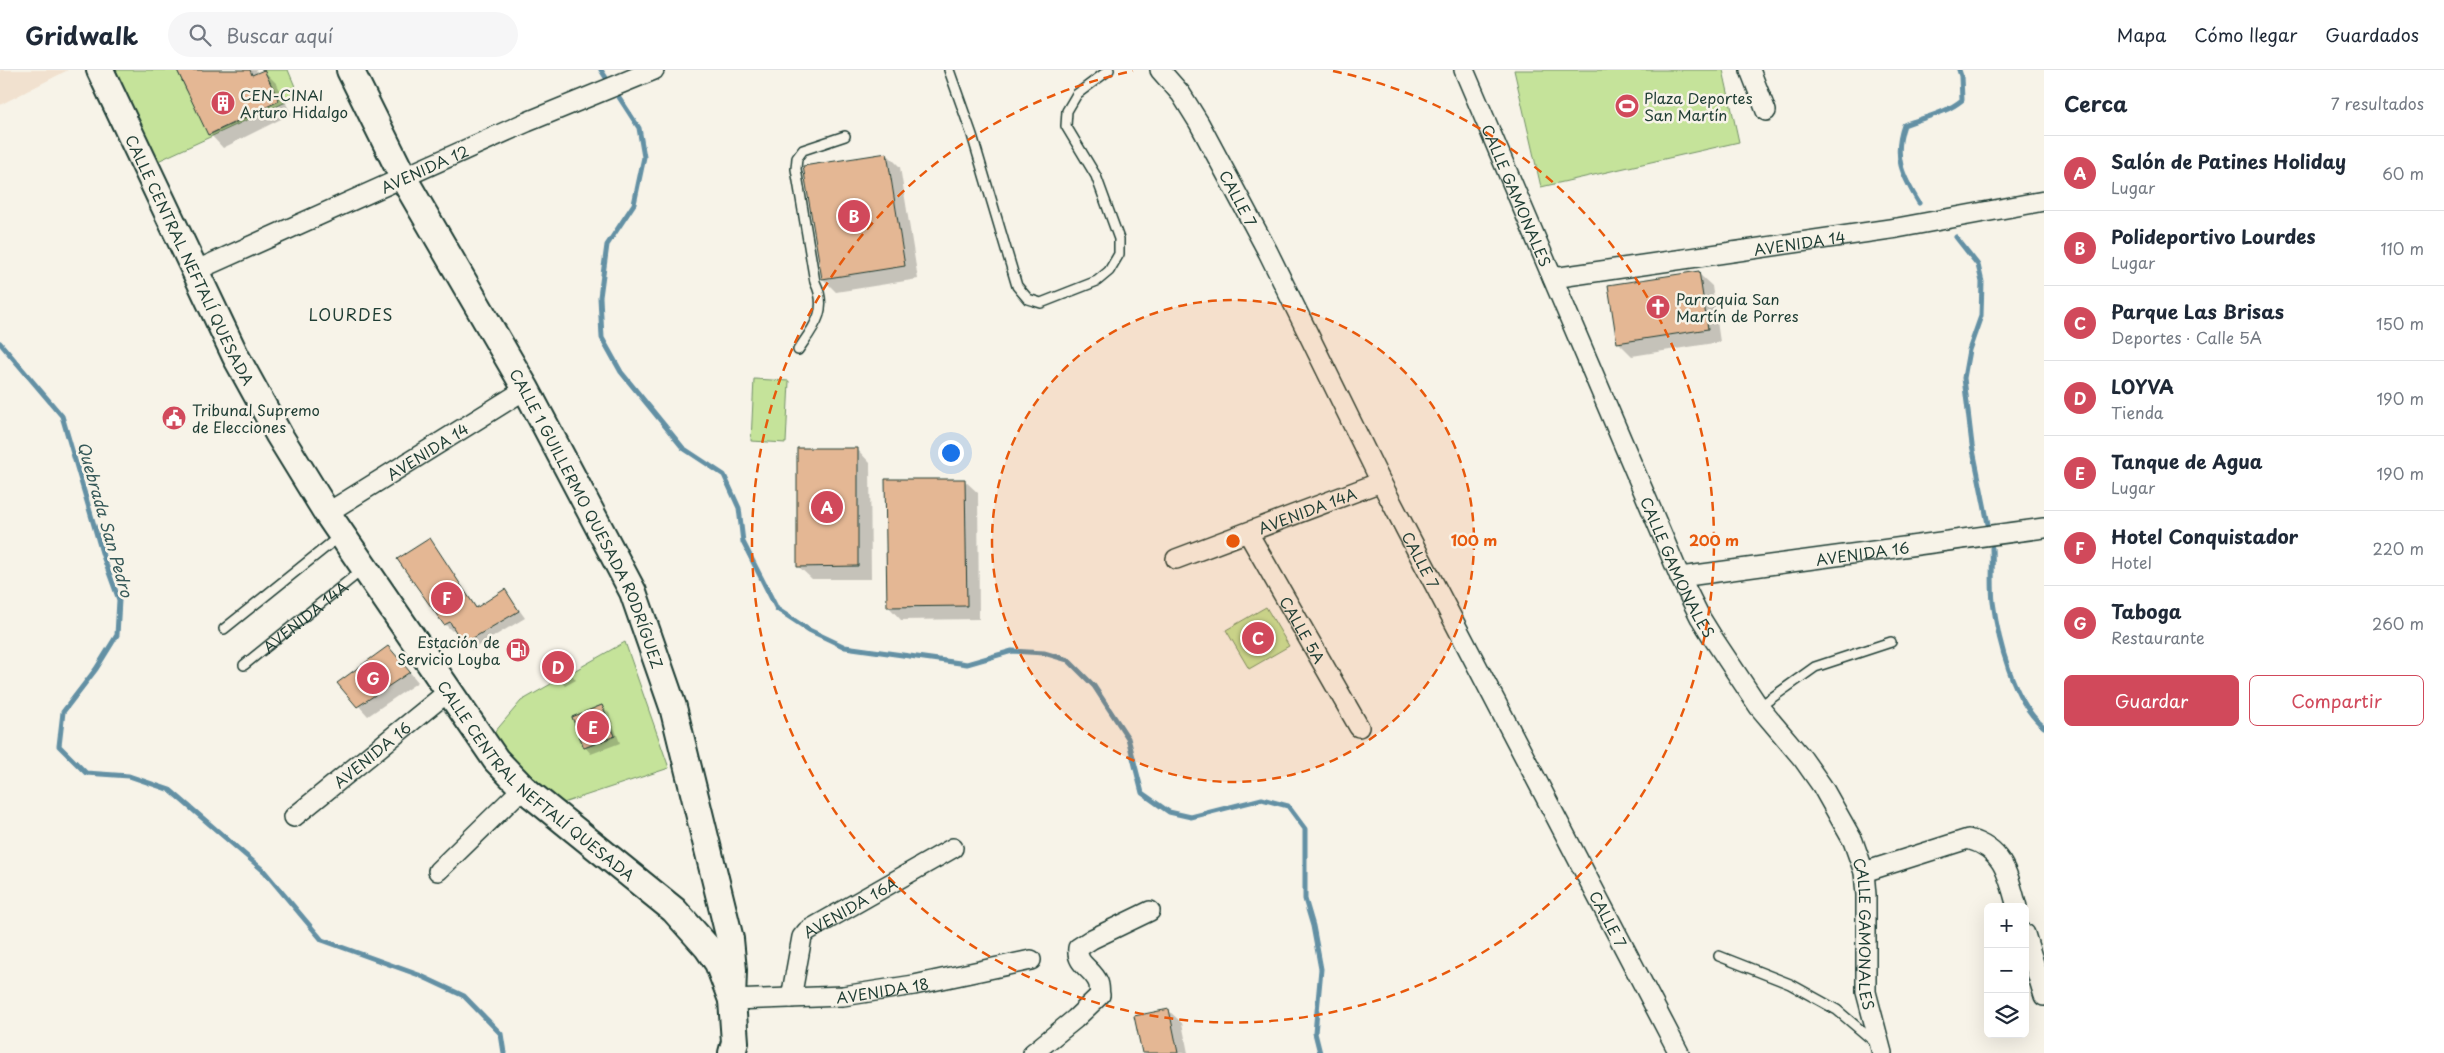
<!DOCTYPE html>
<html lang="es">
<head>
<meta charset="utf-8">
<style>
	:root { --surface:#fff; --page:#f6f6f7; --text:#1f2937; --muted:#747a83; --line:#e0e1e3; --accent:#d1495b }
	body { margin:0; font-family:"Playpen Sans",sans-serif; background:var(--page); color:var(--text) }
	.controls { position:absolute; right:15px; bottom:15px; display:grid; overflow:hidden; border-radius:8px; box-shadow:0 5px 20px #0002 }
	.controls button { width:45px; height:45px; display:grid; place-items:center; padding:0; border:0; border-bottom:1px solid var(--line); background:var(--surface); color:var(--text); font:25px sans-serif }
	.you { position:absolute; left:950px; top:382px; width:18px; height:18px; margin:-12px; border:4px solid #fff; border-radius:50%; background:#1a73e8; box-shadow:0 0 0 8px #1a73e833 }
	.badge { display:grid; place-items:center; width:32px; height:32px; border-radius:50%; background:var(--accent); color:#fff; font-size:16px; font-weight:700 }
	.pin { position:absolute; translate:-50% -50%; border:2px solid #fff; box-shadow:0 1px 5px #0006 }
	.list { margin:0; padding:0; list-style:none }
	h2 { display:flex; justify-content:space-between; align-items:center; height:65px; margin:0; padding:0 20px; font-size:21px }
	h2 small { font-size:16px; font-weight:400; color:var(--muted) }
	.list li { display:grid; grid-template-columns:32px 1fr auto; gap:15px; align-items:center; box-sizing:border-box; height:75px; padding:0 20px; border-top:1px solid var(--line) }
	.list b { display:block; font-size:19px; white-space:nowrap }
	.list p { margin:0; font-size:16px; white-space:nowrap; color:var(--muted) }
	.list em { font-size:16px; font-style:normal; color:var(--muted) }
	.actions { display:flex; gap:10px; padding:15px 20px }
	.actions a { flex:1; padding:11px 0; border:1px solid var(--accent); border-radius:8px; text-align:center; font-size:18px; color:var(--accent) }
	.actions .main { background:var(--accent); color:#fff }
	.icon { flex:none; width:28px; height:28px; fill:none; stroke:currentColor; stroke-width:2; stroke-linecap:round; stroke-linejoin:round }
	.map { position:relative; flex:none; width:2044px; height:983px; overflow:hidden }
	header { display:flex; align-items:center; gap:30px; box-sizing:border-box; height:70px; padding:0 25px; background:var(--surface); border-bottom:1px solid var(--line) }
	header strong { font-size:24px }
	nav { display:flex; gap:28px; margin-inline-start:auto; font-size:18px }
	.search { width:350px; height:45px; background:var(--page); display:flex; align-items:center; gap:12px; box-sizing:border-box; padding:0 18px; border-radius:28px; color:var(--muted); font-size:19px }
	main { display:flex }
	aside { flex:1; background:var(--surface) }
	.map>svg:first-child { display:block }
	.built { fill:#f1e1cf }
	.green { fill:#c5e39a; stroke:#729067; fill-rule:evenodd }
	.shadow { fill:#0003 }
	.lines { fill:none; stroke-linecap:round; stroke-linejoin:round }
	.stream { stroke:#6390a4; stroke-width:5 }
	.building { fill:#e4b794; stroke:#1f3d34 }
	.lane-casing { stroke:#1f3d34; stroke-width:12 }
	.street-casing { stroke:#1f3d34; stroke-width:22 }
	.secondary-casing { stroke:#1f3d34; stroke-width:30 }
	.lane { stroke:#f7f3e8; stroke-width:9 }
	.street { stroke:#f7f3e8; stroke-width:19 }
	.secondary { stroke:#f7f3e8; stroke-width:26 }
	.ring { fill:none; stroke:#e8590c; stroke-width:2.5; stroke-dasharray:9 6 }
	.labels { text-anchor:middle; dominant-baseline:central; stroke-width:5; stroke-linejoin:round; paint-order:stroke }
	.poi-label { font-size:15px; fill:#1f3d34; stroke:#f7f3e8; text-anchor:start }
	.street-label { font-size:15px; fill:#1f3d34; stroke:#f7f3e8 }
	.neighbourhood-label { font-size:16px; letter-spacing:1px; fill:#1f3d34; stroke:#f7f3e8 }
	.water-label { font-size:16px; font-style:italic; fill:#365959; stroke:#f7f3e8 }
	.centre { fill:#e8590c; stroke:#f7f3e8; stroke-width:2.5 }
	.ring-label { font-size:15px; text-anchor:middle; font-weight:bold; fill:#e8590c; stroke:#f7f3e8; stroke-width:5; stroke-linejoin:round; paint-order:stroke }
</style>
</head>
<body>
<header>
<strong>Gridwalk</strong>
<div class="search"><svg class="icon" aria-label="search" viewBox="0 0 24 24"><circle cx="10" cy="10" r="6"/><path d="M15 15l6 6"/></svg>Buscar aquí</div>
<nav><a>Mapa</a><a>Cómo llegar</a><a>Guardados</a></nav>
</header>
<main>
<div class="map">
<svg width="2044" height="983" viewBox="0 0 2044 983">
	<rect width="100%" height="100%" fill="#f7f3e8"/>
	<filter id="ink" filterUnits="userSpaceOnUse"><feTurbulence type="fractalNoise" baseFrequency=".02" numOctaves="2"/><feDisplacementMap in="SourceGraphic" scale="10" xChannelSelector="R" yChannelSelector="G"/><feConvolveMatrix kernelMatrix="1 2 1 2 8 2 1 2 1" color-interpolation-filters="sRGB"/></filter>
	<g filter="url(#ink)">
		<path class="built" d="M0,0h68l-68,35z"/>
		<path class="green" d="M113,0h64l10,21 36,-16 -28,30 14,30 43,-20 -13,-27 39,13 -14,-31h24l11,26 -141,65z
			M1514,0h209l16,72 -198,45z
			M754,309l35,2 -3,62 -35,-2z
			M1266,537l23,39 -40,23 -23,-39z
			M625,572l44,126 -106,35 -50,-43 -19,-27 27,-32zM602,635l13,31 -31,12 -12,-31z"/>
		<path class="shadow" d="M179,0h77l2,4 6,-3 13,13 14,30 -68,34 -13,-14z
			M887,84l13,13 18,112 -82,13 -13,-13z
			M1698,203l14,13 8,56 -88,14 -13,-13z
			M857,379l13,14 1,116h-59l-14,-13z
			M964,410l14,13 1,126 -78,1 -13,-14z
			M430,470l47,68 28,-18 20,28 -54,32 -16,-22 -3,3 -7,-7z
			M559,587l17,23 -11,6 -7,-7z
			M398,588l20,24 -50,34 -29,-32z
			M602,636l7,7 11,30 -29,11 -6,-7z
			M1168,940l14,13 6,30h-44z"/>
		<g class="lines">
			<path class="stream" d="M601,0l9,14
				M615,21l24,37 5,29 -10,47 -27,41 -7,52 2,41 19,34 62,76 41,27 15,33 4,34 34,67 32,21 36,17 122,17 45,-13 32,2 24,7 26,26 34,52 14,55 27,19 22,5 71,-18 26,7 17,23v70l8,27 8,43 -6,64 5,20
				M1919,133c-17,-28 -26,-46 -15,-78 20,-8 41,-11 58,-25l-1,-24 -2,-6
				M1956,167l22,28 4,17 -1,34 -12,34 -5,28 8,67 16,79
				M0,273l62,73 41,140 16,44 -2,35 -21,34 -33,43 -4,34 27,27 43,3 41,14 94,81 58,69 97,35 45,21 37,38 3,19
				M1992,478c1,17 -1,36 1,54 5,38 20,100 51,125"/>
		</g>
		<path class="building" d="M177,0h73l2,5 12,-5 15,31 -71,34z
			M887,83l18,113 -83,13 -19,-113z
			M1699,201l9,58 -91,14 -9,-58z
			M797,378h61v118l-61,1z
			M885,409h80l2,127 -80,1z
			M430,468l46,70 29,-19 14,22 -56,33 -13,-22 -6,3 -47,-66z
			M388,576l22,26 -53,35 -20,-24z
			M560,585l10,18 -13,7 -11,-17z
			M602,635l13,31 -31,12 -12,-31z
			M1169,939l9,44h-36l-8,-37z"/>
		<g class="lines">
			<defs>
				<g id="lane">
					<path d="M949,0l23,65 45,151 11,13 13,4 56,-22 12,-10 10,-17v-15l-23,-63 -30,-50 1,-15 10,-17 32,-24"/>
					<path d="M798,280c16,-23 31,-40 17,-68l-19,-113 1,-11 6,-8 42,-14"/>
					<path d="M224,559l117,-94"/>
					<path id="s1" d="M244,595l118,-95"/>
					<path d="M1759,637l56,-40 76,-25"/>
					<path d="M1719,886l71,28 47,26 40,34"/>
				</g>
				<g id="street">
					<path id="s2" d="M1160,0l21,24 18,29 69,129 113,230 298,571"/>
					<path id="s3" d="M1464,0l216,507 20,40 13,21 46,69 44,52 19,27 31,55 11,31 2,23v97l16,61"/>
					<path d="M1750,0l16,41"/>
					<path id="s4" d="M197,200l330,-148 127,-52"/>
					<path id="s5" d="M1553,208l344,-50 147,-27"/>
					<path id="s6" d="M327,443l199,-124"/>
					<path id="s7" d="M1248,463l111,194"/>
					<path id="s8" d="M1176,489l205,-77"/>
					<path id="s9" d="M1680,507l364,-49"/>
					<path id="s10" d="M294,747l155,-126"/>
					<path d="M438,801l85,-83"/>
					<path d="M1864,802l104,-33c36,10 40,36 49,68"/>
					<path d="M2025,864l19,62"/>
					<path id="s11" d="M791,928l11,-61 5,-6 146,-83"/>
					<path id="s12" d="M732,930l111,-4 71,-11 117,-25"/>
					<path d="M1033,983l42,-34 25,-24c-1,-4 0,-9 -2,-13 -6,-14 -22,-17 -20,-34l14,-9 58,-28"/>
				</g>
				<g id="secondary">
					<path id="s13" d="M100,0l136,287 43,78 48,78 169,247 27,28 151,122 33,37 11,16 14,37"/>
					<path id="s14" d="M350,0l54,109 122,210 107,203 40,115 57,232 3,31 -1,30 3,42 -3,11"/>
				</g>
			</defs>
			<use href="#lane" class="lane-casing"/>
			<use href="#street" class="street-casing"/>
			<use href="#secondary" class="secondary-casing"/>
			<use href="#lane" class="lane"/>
			<use href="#street" class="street"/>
			<use href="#secondary" class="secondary"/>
		</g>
	</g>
	<circle cx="1233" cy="471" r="241" fill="#e8590c" fill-opacity=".12"/>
	<g class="ring">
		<circle cx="1233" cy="471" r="241"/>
		<path d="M1333 1A481 481 0 1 1 1133 1"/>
	</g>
	<defs>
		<symbol id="building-disc" viewBox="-11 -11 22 22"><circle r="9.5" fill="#d1495b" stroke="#f7f3e8"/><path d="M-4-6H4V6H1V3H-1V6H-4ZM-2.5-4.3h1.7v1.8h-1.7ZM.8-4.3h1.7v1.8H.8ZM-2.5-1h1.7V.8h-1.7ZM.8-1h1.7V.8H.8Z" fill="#fff"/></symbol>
		<symbol id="stadium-disc" viewBox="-11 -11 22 22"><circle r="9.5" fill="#d1495b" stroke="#f7f3e8"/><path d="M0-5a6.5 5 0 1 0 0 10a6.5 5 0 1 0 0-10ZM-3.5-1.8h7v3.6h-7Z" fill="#fff"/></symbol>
		<symbol id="church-disc" viewBox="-11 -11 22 22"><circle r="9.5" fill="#d1495b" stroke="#f7f3e8"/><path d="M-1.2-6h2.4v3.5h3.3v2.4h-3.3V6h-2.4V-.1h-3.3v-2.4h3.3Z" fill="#fff"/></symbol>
		<symbol id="civic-disc" viewBox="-11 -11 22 22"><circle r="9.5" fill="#d1495b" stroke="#f7f3e8"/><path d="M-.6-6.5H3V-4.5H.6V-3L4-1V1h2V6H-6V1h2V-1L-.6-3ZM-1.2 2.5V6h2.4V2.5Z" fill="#fff"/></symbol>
		<symbol id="fuel-disc" viewBox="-11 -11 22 22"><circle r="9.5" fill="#d1495b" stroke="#f7f3e8"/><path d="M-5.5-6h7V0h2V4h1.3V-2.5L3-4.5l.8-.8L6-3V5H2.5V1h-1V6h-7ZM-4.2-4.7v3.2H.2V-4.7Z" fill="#fff"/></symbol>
	</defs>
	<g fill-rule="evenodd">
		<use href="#building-disc" x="209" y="19" width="28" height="28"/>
		<use href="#stadium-disc" x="1613" y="22" width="28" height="28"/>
		<use href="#church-disc" x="1644" y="223" width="28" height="28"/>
		<use href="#civic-disc" x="160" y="334" width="28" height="28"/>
		<use href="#fuel-disc" x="504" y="566" width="28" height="28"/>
	</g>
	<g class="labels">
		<g class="poi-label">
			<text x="240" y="24">CEN-CINAI<tspan x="240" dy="17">Arturo Hidalgo</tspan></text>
			<text x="1644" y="27">Plaza Deportes<tspan x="1644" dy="17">San Martín</tspan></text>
			<text x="1676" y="228">Parroquia San<tspan x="1676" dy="17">Martín de Porres</tspan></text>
			<text x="192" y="339">Tribunal Supremo<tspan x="192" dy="17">de Elecciones</tspan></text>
			<text x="500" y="571" text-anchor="end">Estación de<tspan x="500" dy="17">Servicio Loyba</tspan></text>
		</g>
		<g class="street-label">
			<text stroke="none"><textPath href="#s4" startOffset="249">AVENIDA 12</textPath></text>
			<text stroke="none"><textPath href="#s3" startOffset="136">CALLE GAMONALES</textPath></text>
			<text stroke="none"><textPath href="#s2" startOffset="151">CALLE 7</textPath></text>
			<text stroke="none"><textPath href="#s5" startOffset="249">AVENIDA 14</textPath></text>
			<text stroke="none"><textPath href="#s13" startOffset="210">CALLE CENTRAL NEFTALÍ QUESADA</textPath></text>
			<text stroke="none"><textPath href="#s6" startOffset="118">AVENIDA 14</textPath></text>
			<text stroke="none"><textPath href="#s8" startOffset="140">AVENIDA 14A</textPath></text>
			<text stroke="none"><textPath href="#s14" startOffset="508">CALLE 1 GUILLERMO QUESADA RODRÍGUEZ</textPath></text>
			<text stroke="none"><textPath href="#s9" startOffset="184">AVENIDA 16</textPath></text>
			<text stroke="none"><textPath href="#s2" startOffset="556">CALLE 7</textPath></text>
			<text stroke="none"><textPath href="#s3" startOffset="541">CALLE GAMONALES</textPath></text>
			<text stroke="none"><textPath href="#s1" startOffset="78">AVENIDA 14A</textPath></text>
			<text stroke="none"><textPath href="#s7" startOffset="111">CALLE 5A</textPath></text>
			<text stroke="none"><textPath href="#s10" startOffset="100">AVENIDA 16</textPath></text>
			<text stroke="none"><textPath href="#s13" startOffset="840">CALLE CENTRAL NEFTALÍ QUESADA</textPath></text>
			<text stroke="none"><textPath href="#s11" startOffset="119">AVENIDA 16A</textPath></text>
			<text stroke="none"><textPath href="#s2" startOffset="961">CALLE 7</textPath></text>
			<text stroke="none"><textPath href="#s3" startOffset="962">CALLE GAMONALES</textPath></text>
			<text stroke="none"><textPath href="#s12" startOffset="151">AVENIDA 18</textPath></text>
		</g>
		<g class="neighbourhood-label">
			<text x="351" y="244">LOURDES</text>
		</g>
		<g class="water-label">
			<text transform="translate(106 449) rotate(74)">Quebrada San Pedro</text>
		</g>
	</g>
	<circle cx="1233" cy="471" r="8" class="centre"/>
	<g class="ring-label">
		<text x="1474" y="476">100 m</text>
		<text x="1714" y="476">200 m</text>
	</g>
</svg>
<div class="controls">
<button>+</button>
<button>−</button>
<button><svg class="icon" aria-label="layers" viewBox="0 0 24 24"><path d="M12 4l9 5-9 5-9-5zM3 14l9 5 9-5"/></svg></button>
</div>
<div class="you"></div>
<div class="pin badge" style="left:827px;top:437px">A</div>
<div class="pin badge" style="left:854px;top:146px">B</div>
<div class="pin badge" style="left:1258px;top:568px">C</div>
<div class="pin badge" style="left:558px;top:597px">D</div>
<div class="pin badge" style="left:593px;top:657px">E</div>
<div class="pin badge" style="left:447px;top:528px">F</div>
<div class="pin badge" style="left:373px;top:608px">G</div>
</div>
<aside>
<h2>Cerca<small>7 resultados</small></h2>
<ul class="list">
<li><span class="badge">A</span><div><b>Salón de Patines Holiday</b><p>Lugar</p></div><em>60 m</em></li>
<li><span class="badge">B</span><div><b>Polideportivo Lourdes</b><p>Lugar</p></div><em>110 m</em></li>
<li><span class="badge">C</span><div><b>Parque Las Brisas</b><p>Deportes · Calle 5A</p></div><em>150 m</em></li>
<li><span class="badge">D</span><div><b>LOYVA</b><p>Tienda</p></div><em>190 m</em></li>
<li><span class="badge">E</span><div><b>Tanque de Agua</b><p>Lugar</p></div><em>190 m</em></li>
<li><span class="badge">F</span><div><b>Hotel Conquistador</b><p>Hotel</p></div><em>220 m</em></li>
<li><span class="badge">G</span><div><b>Taboga</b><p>Restaurante</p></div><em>260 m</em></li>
</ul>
<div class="actions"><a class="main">Guardar</a><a>Compartir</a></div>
</aside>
</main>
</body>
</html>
